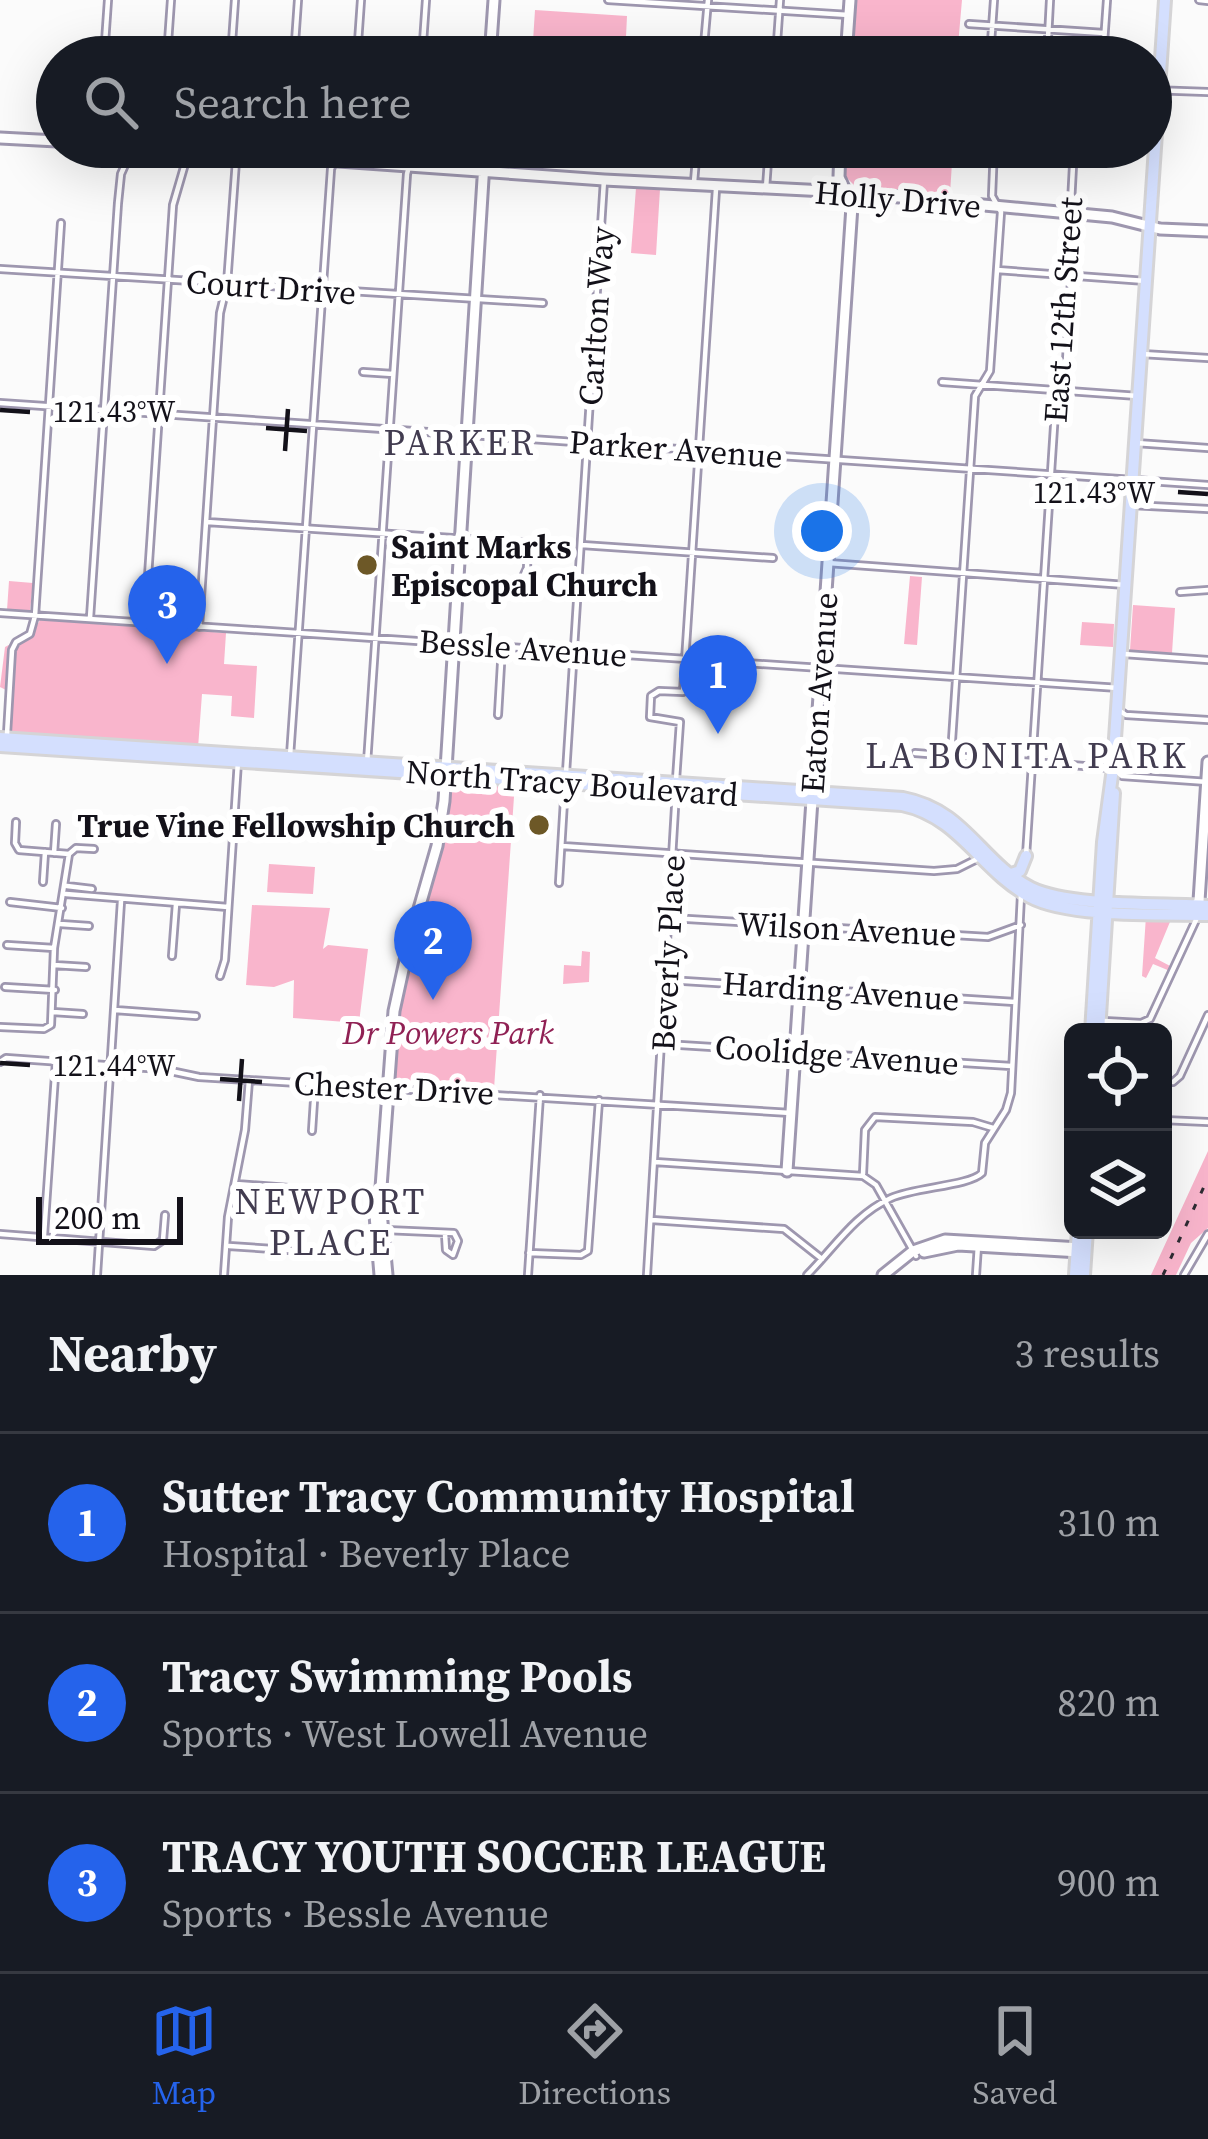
<!DOCTYPE html>
<html lang="en">
<head>
<meta charset="utf-8">
<style>
	:root { --surface:#171b24; --page:#20242c; --text:#f1f3f6; --muted:#9ea1a6; --line:#363941; --accent:#2563eb }
	body { margin:0; font-family:"Source Serif 4",serif; background:var(--page); color:var(--text) }
	.controls { position:absolute; right:36px; bottom:36px; display:grid; overflow:hidden; border-radius:18px; box-shadow:0 12px 48px #0002 }
	.controls button { width:108px; height:108px; display:grid; place-items:center; padding:0; border:0; border-bottom:3px solid var(--line); background:var(--surface); color:var(--text); font:60px sans-serif }
	.scale { position:absolute; left:36px; bottom:30px; width:147px; box-sizing:border-box; padding-left:12px; border:6px solid #131119; border-top:0; font-size:33px; line-height:42px; white-space:nowrap; color:#131119; -webkit-text-stroke:9px #fff; paint-order:stroke }
	.you { position:absolute; left:822px; top:531px; width:42px; height:42px; margin:-30px; border:9px solid #fff; border-radius:50%; background:#1a73e8; box-shadow:0 0 0 18px #1a73e833 }
	.badge { display:grid; place-items:center; width:78px; height:78px; border-radius:50%; background:var(--accent); color:#fff; font-size:39px; font-weight:700 }
	.pin { position:absolute; translate:-50% -99px; filter:drop-shadow(0 3px 6px #0008) }
	.pin::after { content:''; position:absolute; top:63px; width:42px; height:36px; background:inherit; clip-path:polygon(0 0,100% 0,50% 100%) }
	.list { margin:0; padding:0; list-style:none }
	h2 { display:flex; justify-content:space-between; align-items:center; height:156px; margin:0; padding:0 48px; font-size:51px }
	h2 small { font-size:39px; font-weight:400; color:var(--muted) }
	.list li { display:grid; grid-template-columns:78px 1fr auto; gap:36px; align-items:center; box-sizing:border-box; height:180px; padding:0 48px; border-top:3px solid var(--line) }
	.list b { display:block; font-size:45px; white-space:nowrap }
	.list p { margin:0; font-size:39px; white-space:nowrap; color:var(--muted) }
	.list em { font-size:39px; font-style:normal; color:var(--muted) }
	.icon { flex:none; width:66px; height:66px; fill:none; stroke:currentColor; stroke-width:2; stroke-linecap:round; stroke-linejoin:round }
	.map { position:relative; flex:none; width:1208px; height:1275px; overflow:hidden }
	.search { position:absolute; background:var(--surface); box-shadow:0 12px 48px #0002; left:36px; right:36px; top:36px; height:132px; display:flex; align-items:center; gap:30px; box-sizing:border-box; padding:0 42px; border-radius:66px; color:var(--muted); font-size:45px }
	.sheet { height:696px; background:var(--surface) }
	nav { display:flex; justify-content:space-around; align-items:center; box-sizing:border-box; height:168px; border-top:3px solid var(--line); background:var(--surface); font-size:33px; color:var(--muted) }
	nav a { display:grid; justify-items:center; gap:6px }
	nav .on { color:var(--accent) }
	.map>svg:first-child { display:block }
	.green { fill:#f9b5cc }
	.lines { fill:none; stroke-linecap:round; stroke-linejoin:round }
	.street-casing { stroke:#9e97af; stroke-width:10 }
	.secondary-casing { stroke:#9e97af; stroke-width:15 }
	.primary-casing { stroke:#d5d4d6; stroke-width:16 }
	.street { stroke:#fff; stroke-width:4.5 }
	.secondary { stroke:#fff; stroke-width:9 }
	.primary { stroke:#d4dffe; stroke-width:10 }
	.rail { stroke:#2e2c33; stroke-width:3; stroke-dasharray:6 12; stroke-linecap:butt }
	.ticks { fill:none; stroke:#131119; stroke-width:4.5 }
	.poi-dot { fill:#6d5827; stroke:#fff; stroke-width:4.5 }
	.labels { text-anchor:middle; dominant-baseline:central; stroke-width:12; stroke-linejoin:round; paint-order:stroke }
	.street-label { font-size:33px; fill:#131119; stroke:#fff }
	.poi-label { font-size:33px; font-weight:bold; fill:#131119; stroke:#fff; text-anchor:start }
	.park-label { font-size:33px; font-style:italic; fill:#902154; stroke:#fff }
	.neighbourhood-label { font-size:36px; letter-spacing:3px; fill:#423c50; stroke:#fff }
	.ticks-label { font-size:30px; text-anchor:middle; fill:#131119; stroke:#fff; stroke-width:12; stroke-linejoin:round; paint-order:stroke }
</style>
</head>
<body>
<div class="map">
<svg width="1208" height="1275" viewBox="0 0 1208 1275">
	<rect width="100%" height="100%" fill="#fbfbfb"/>
	<path class="green" d="M856,0h106l-5,57h-105z
		M535,10l92,6 -2,41h-93z
		M845,147h108l-3,47 -93,-6 -12,-12z
		M636,188l24,1 -4,66 -25,-2z
		M910,576l12,1 -5,68 -13,-1z
		M9,581l24,2 -3,28 -23,-1z
		M1133,605l42,3 -3,45 -42,-3z
		M40,620l186,13 -2,31 33,2 -3,52 -23,-2 1,-20 -30,-2 -4,54 -187,-13 -7,-4 4,-40 -8,-4 5,-40 28,-15z
		M1082,622l32,2 -1,23 -33,-2z
		M452,779l63,3 -21,307 -95,-6 -6,-4 10,-93 35,-124z
		M269,864l46,3 -2,27 -46,-2z
		M252,905l78,3 -7,41 5,-4 40,4 -9,74 -66,-5 1,-38 -20,7 -28,-2z
		M1146,916l26,1 -17,41 17,9 -2,4 -17,-7 -7,14 -4,-2z
		M582,951l8,1 -1,30 -26,2 1,-19 17,1z
		M1208,1151v77l-17,15 -15,32h-25z"/>
	<g class="lines">
		<defs>
			<path id="street" d="M608,0l241,15
				M1199,0l9,1
				M969,24l135,9
				M104,57l4,-57
				M167,57l4,-57
				M231,57l4,-57
				M294,57l4,-57
				M357,57l4,-57
				M422,57l4,-57
				M703,57l5,-57
				M776,57l4,-57
				M990,57l4,-57
				M1047,57l3,-57
				M1103,57l4,-57
				M1151,90l57,2
				M1116,147l39,1
				M1073,163l22,-16
				M694,182l3,-35
				M766,188l3,-41
				M0,269l543,34
				M997,270l149,11
				M1142,354l66,4
				M363,372l30,2
				M942,382l196,14
				M0,403l1208,82
				M1136,443l72,5
				M1131,505l77,4
				M207,522l323,21
				M582,545l191,13
				M828,563l298,22
				M522,579l5,-11 1,-26
				M1180,592l28,-2
				M0,613l1119,75
				M90,618l28,-415 3,-29 12,-27
				M145,621l28,-416 16,-55
				M199,627l21,-314 7,-29 10,-137
				M1124,654l84,6
				M1120,711l6,4 82,5
				M498,715l4,-68
				M7,734l5,-84 4,-8 14,-8 5,-18 26,-393
				M915,753l195,15
				M951,755l24,-359 15,-25 11,-159 -9,-16 2,-49
				M290,756l41,-587 9,-22
				M367,763l40,-589 7,-27
				M1115,770l7,6 86,6
				M566,773l38,-593
				M676,780l4,-58 -30,-5 1,-21 8,-5 24,1 33,-503
				M16,822l-1,21 4,7 50,4 7,-6 18,1
				M562,846l372,25 23,-2 20,-10
				M54,853l2,-29
				M1026,856l30,-460 9,-19 10,-161 -4,-13 3,-56
				M43,882l2,-30
				M559,883l6,-99
				M67,886l25,3
				M66,894l162,13
				M10,902l52,6
				M671,918l317,19 33,-12
				M60,924l29,2
				M7,945l47,3
				M172,956l4,-52
				M54,965l32,2
				M220,976l5,-16 13,-199
				M668,980l347,22
				M5,987l50,3
				M115,1010l81,6
				M53,1012l30,2
				M1104,1021l37,2 9,-4 46,-99
				M0,1027l44,2 7,-4 3,-77 15,-94
				M664,1044l347,22
				M0,1062l6,-4 155,11 38,8 592,36
				M1163,1082h10l7,-6 28,-61
				M1163,1120l45,2
				M312,1131l3,-46
				M655,1162l208,14 13,9 40,71
				M863,1174l2,-44 10,-13 98,5 20,6
				M236,1184l78,6
				M652,1220l132,9 38,30
				M386,1230l68,3 4,8 -5,14 -7,-5 -1,-16
				M0,1234l154,12 9,-6 2,-25
				M44,1235l12,-174
				M229,1246l90,6
				M529,1253l52,2 7,-4 11,-151
				M97,1275l24,-374
				M224,1275l4,-58 17,-87 4,-50
				M528,1275l12,-180
				M647,1275l29,-484
				M807,1275c28,-28 47,-60 84,-77 24,-11 78,-12 91,-25l3,-30 21,-33 5,-17 10,-198
				M976,1275l2,-30
				M1184,1275l24,-41"/>
			<path id="secondary" d="M490,57l4,-57
				M846,57l4,-57
				M0,138l57,3
				M143,147l461,33 242,12 266,25 48,12 48,2
				M1193,909l6,-8 9,-139
				M787,1171l65,-965 -13,-29 1,-30
				M375,1215l5,60
				M924,1252l34,-7 122,7
				M387,1275l-7,-74 14,-190 14,-64 29,-101 7,-45 41,-654
				M883,1275l30,-24 32,-11 136,8"/>
			<path id="primary" d="M0,738l903,60c63,12 77,64 128,90 39,19 131,15 177,18
				M0,746l902,59c58,12 79,66 128,92 39,21 132,17 178,18
				M1011,874l9,-3 6,-15
				M1091,1032l12,-190 10,-74 52,-768
				M1099,1032l15,-239
				M1075,1275l3,-45
				M1084,1275l3,-45"/>
		</defs>
		<use href="#street" class="street-casing"/>
		<use href="#secondary" class="secondary-casing"/>
		<use href="#primary" class="primary-casing"/>
		<use href="#street" class="street"/>
		<use href="#secondary" class="secondary"/>
		<use href="#primary" class="primary"/>
		<path class="rail" d="M1163,1275l45,-97"/>
	</g>
	<path class="ticks" d="M0,410l30,2M266,428l41,3M285,451l3,-42M1178,492l30,2M0,1063l30,2M220,1079l42,3M239,1101l3,-42"/>
	<g class="poi-dot">
		<circle cx="367" cy="565" r="12"/>
		<circle cx="539" cy="825" r="12"/>
	</g>
	<g class="labels">
		<g class="street-label">
			<text transform="translate(898 199) rotate(5)">Holly Drive</text>
			<text transform="translate(271 287) rotate(4)">Court Drive</text>
			<text transform="translate(1063 310) rotate(-86)">East 12th Street</text>
			<text transform="translate(596 316) rotate(-86)">Carlton Way</text>
			<text transform="translate(676 449) rotate(4)">Parker Avenue</text>
			<text transform="translate(523 648) rotate(4)">Bessle Avenue</text>
			<text transform="translate(819 693) rotate(-86)">Eaton Avenue</text>
			<text transform="translate(572 783) rotate(4)">North Tracy Boulevard</text>
			<text transform="translate(847 929) rotate(3)">Wilson Avenue</text>
			<text transform="translate(668 953) rotate(-87)">Beverly Place</text>
			<text transform="translate(841 991) rotate(4)">Harding Avenue</text>
			<text transform="translate(837 1055) rotate(4)">Coolidge Avenue</text>
			<text transform="translate(394 1088) rotate(3)">Chester Drive</text>
		</g>
		<g class="poi-label">
			<text x="391" y="546">Saint Marks<tspan x="391" dy="38">Episcopal Church</tspan></text>
			<text x="515" y="825" text-anchor="end">True Vine Fellowship Church</text>
		</g>
		<g class="park-label">
			<text x="448" y="1032">Dr Powers Park</text>
		</g>
		<g class="neighbourhood-label">
			<text x="460" y="442">PARKER</text>
			<text x="1027" y="755">LA BONITA PARK</text>
			<text x="331" y="1201">NEWPORT<tspan x="331" dy="41">PLACE</tspan></text>
		</g>
	</g>
	<g class="ticks-label">
		<text x="114" y="422">121.43°W</text>
		<text x="1094" y="503">121.43°W</text>
		<text x="114" y="1076">121.44°W</text>
	</g>
</svg>
<div class="controls">
<button><svg class="icon" aria-label="locate" viewBox="0 0 24 24"><circle cx="12" cy="12" r="6"/><path d="M12 2v4M12 18v4M2 12h4M18 12h4"/></svg></button>
<button><svg class="icon" aria-label="layers" viewBox="0 0 24 24"><path d="M12 4l9 5-9 5-9-5zM3 14l9 5 9-5"/></svg></button>
</div>
<div class="scale">200 m</div>
<div class="you"></div>
<div class="pin badge" style="left:718px;top:734px">1</div>
<div class="pin badge" style="left:433px;top:1000px">2</div>
<div class="pin badge" style="left:167px;top:664px">3</div>
<div class="search"><svg class="icon" aria-label="search" viewBox="0 0 24 24"><circle cx="10" cy="10" r="6"/><path d="M15 15l6 6"/></svg>Search here</div>
</div>
<section class="sheet">
<h2>Nearby<small>3 results</small></h2>
<ul class="list">
<li><span class="badge">1</span><div><b>Sutter Tracy Community Hospital</b><p>Hospital · Beverly Place</p></div><em>310 m</em></li>
<li><span class="badge">2</span><div><b>Tracy Swimming Pools</b><p>Sports · West Lowell Avenue</p></div><em>820 m</em></li>
<li><span class="badge">3</span><div><b>TRACY YOUTH SOCCER LEAGUE</b><p>Sports · Bessle Avenue</p></div><em>900 m</em></li>
</ul>
</section>
<nav>
<a class="on"><svg class="icon" aria-label="map" viewBox="0 0 24 24"><path d="M3 6l6-2 6 2 6-2v14l-6 2-6-2-6 2zM9 4v14M15 6v14"/></svg>Map</a>
<a><svg class="icon" aria-label="directions" viewBox="0 0 24 24"><path d="M12 3l9 9-9 9-9-9zM9 14v-3h6M13 9l2 2-2 2"/></svg>Directions</a>
<a><svg class="icon" aria-label="saved" viewBox="0 0 24 24"><path d="M7 4h10v16l-5-4-5 4z"/></svg>Saved</a>
</nav>
</body>
</html>
